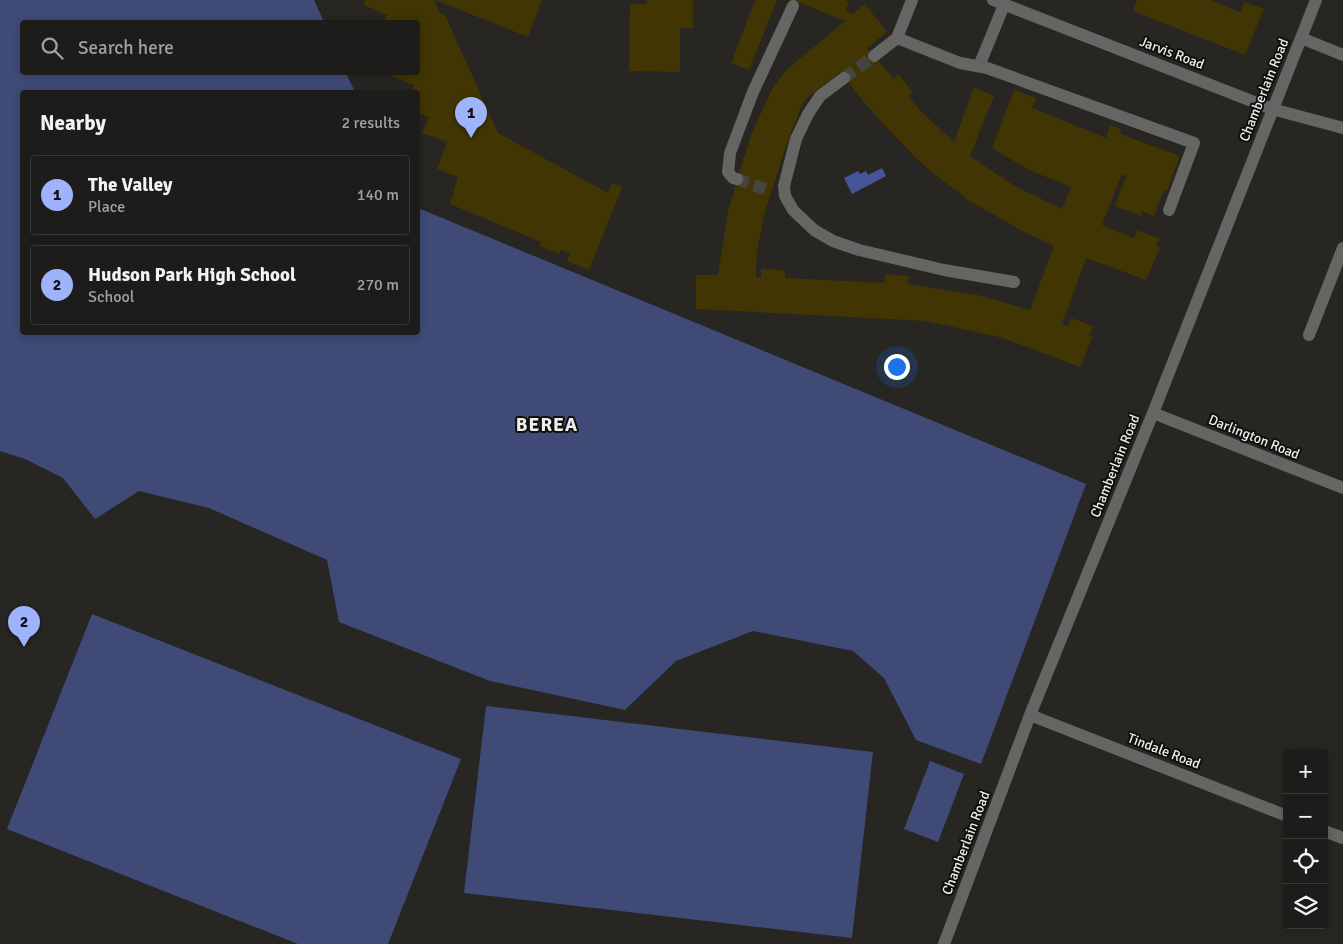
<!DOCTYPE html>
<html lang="en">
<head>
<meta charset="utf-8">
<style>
	:root { --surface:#1d1c1a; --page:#252523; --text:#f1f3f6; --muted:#a0a1a2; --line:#3b3a39; --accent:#9fb3fd }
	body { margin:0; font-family:Signika,sans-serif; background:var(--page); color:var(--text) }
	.controls { position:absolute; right:15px; bottom:15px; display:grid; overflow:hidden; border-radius:5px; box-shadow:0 2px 8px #0003 }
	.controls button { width:45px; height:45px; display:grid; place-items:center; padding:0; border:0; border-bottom:1px solid var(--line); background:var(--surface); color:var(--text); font:25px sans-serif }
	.you { position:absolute; left:896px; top:366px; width:18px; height:18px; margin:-12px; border:4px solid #fff; border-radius:50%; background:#1a73e8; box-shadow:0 0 0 8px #1a73e833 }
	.badge { display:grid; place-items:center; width:32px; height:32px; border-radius:50%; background:var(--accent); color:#111; font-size:16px; font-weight:700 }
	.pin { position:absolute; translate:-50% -41px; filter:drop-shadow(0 1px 2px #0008) }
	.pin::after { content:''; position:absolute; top:26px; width:18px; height:15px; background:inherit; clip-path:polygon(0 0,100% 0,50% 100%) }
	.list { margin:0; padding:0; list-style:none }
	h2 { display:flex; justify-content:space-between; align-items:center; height:65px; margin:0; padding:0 20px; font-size:21px }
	h2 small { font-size:16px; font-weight:400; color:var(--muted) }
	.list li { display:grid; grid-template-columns:32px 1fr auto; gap:15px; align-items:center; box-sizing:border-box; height:80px; margin:0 10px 10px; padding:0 10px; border:1px solid var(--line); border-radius:5px }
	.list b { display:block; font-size:19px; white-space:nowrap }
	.list p { margin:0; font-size:16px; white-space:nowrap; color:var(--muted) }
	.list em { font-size:16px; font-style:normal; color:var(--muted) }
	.icon { flex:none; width:28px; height:28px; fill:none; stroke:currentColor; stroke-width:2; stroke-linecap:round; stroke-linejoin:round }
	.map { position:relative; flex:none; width:1343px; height:944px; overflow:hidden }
	.search { position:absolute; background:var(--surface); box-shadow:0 2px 8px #0003; left:20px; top:20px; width:400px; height:55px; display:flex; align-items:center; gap:12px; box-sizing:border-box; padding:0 18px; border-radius:5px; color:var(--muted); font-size:19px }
	.panel { position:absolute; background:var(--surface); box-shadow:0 2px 8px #0003; left:20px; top:90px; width:400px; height:245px; border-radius:5px }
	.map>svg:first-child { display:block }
	.green { fill:#3f4a77 }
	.water { fill:#465598 }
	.building { fill:#413503; fill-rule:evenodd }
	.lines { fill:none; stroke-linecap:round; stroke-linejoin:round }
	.minor-tunnel { stroke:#454440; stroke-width:12; stroke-dasharray:12 6; stroke-linecap:butt }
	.minor { stroke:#656563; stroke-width:12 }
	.labels { text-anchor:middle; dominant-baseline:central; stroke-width:4; stroke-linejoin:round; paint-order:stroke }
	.street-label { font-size:14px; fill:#efeeec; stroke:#0f0f0d }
	.district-label { font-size:19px; font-weight:bold; letter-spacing:1px; fill:#efeeec; stroke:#0f0f0d }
</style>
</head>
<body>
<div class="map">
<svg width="1343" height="944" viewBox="0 0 1343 944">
	<rect width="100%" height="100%" fill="#272622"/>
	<path class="green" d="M0,0h314l10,22h-302v50l324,1 9,19h-333v240h396v-124l668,276 -105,280 -65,-24 -32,-62 -31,-27 -100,-20 -77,30 -51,49 -135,-29 -151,-59 -12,-62 -118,-52 -70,-17 -44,28 -32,-41 -38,-19 -25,-8z
		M92,614l369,145 -73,185h-90l-291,-115z
		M486,706l387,46 -21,186 -388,-45z
		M930,761l34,13 -26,68 -34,-13z"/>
	<path class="water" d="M882,168l4,8 -34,18 -8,-16 14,-7 2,3 6,-3 2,4z"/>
	<path class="building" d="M365,0h69l6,13 5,2 53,118 110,60 4,-10 10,4 -33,83 -22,-9 3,-7 -9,-4 -2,4 -19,-8 1,-4 -91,-38 8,-27 -21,-8 10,-27 -25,-9 7,-16 -11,-4v-21h-6l2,-7 -22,-9 1,-4h25v-50h-34l3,-7 -23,-10z
		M435,0h107l-14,37z
		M647,0h46v28h-13v44l-51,-1 1,-67h17z
		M755,0h22l-28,70 -18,-7z
		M793,0h52l4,2 -3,9 6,3 13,-10 22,28 -20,16 27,31 4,-5 15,18 -5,4 14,16 32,30 20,-55 20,9 -24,60 45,30 47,23 9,-22 -42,-17 -37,-22 22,-58 22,8 -4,10 74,30 4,-13 11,4 -1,5 60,22 -13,35 -3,-1 -10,26 -12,-5 -1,5 -26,-10 11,-30 -4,-2 -20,51 32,13 3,-8 23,9 -4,7 4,2 -14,32 -60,-22 -24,66 6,2 3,-8 22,8 -4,9 4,1 -13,31 -77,-29 -77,-17 -230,-12v-34h22l10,-63 10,-36 14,-43 20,-44 13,-18 60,-50zM840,72l27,34 25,27 27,28 23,19 26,20 58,33 28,13 -24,64 -52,-15 -71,-11 2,-8 -24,-2 -1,9 -99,-5v-8l-24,-1v8h-5l1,-26 8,-39 20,-63 16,-42 5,-8z
		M1137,0h73l30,12 5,-10 19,7 -19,46 -112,-44z"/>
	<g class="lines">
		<path class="minor-tunnel" d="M844,78l30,-22
			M737,179l34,12"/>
		<path class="minor" d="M993,0l279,109 71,19
			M897,38l63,25 27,5 207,75 -25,67
			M1301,38l42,17
			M874,56l23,-18 15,-38
			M979,66l25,-61
			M844,78l-24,18 -12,18 -12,25 -12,47 1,10 8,14 21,20 19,11 26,9 85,20 70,12
			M737,179l-4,-1 -5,-6 2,-19 23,-61 40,-86
			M1309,335l34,-87
			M1153,413l190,75
			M1030,715l257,101
			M1324,831l19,7
			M944,944l86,-229 123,-302 163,-413"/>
	</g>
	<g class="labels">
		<g class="street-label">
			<text transform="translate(1172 53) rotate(21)">Jarvis Road</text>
			<text transform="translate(1264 90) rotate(-68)">Chamberlain Road</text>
			<text transform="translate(1254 437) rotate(22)">Darlington Road</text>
			<text transform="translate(1115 466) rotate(-68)">Chamberlain Road</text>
			<text transform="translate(1164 751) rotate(21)">Tindale Road</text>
			<text transform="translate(966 843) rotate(-69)">Chamberlain Road</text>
		</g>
		<g class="district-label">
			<text x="547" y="425">BEREA</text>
		</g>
	</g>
</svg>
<div class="controls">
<button>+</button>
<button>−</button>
<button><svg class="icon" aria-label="locate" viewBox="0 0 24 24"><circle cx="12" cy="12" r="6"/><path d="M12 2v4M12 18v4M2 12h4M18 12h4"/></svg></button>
<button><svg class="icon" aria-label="layers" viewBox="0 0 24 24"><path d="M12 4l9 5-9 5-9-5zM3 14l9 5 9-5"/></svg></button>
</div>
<div class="you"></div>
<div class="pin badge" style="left:471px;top:138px">1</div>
<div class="pin badge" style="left:24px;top:647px">2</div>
<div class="search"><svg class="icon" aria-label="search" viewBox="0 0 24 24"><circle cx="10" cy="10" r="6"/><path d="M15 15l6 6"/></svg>Search here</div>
<section class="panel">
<h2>Nearby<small>2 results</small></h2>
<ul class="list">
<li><span class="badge">1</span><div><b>The Valley</b><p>Place</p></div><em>140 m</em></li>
<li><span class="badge">2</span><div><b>Hudson Park High School</b><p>School</p></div><em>270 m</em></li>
</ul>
</section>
</div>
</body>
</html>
